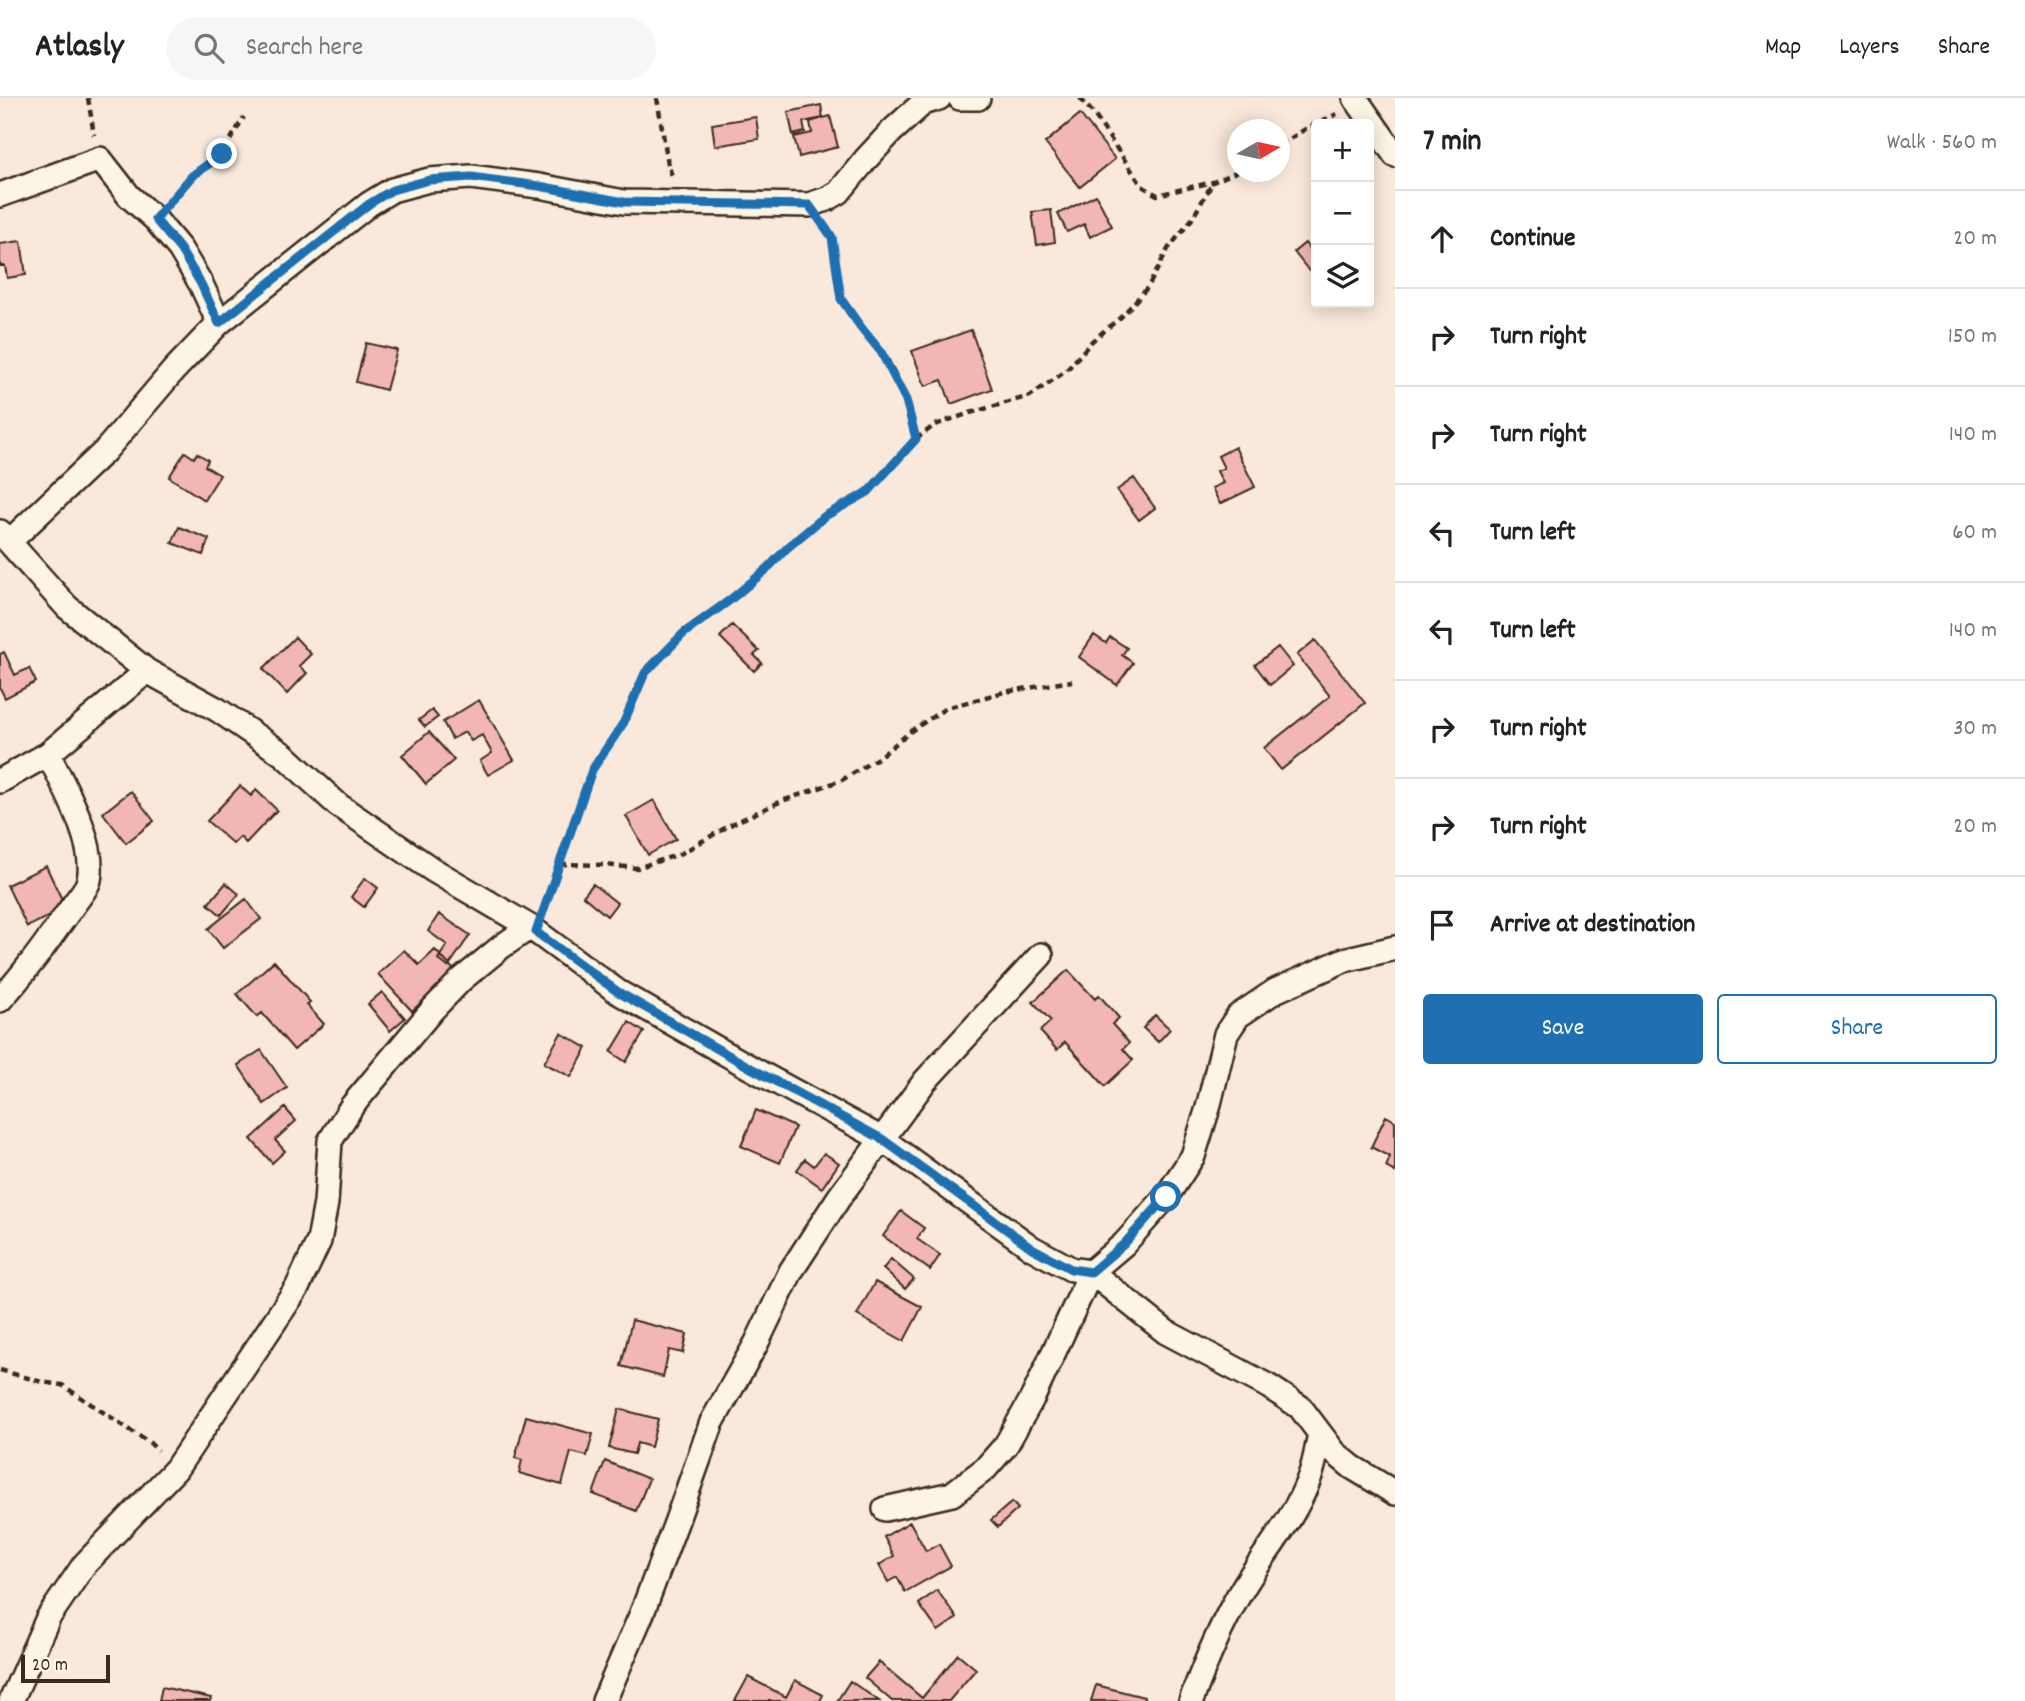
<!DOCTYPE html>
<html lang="en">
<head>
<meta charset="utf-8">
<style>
	:root { --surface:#fff; --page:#f6f6f6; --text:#222; --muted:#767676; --line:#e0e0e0; --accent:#1f6fb2 }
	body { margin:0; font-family:Dekko,sans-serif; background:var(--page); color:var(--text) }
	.controls { position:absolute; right:21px; top:21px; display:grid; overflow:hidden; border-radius:7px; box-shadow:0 4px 18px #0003 }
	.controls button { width:63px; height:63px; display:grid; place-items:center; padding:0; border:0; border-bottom:2px solid var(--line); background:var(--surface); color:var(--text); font:35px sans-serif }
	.compass { position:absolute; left:1227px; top:21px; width:63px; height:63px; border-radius:50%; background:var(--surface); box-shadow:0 4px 18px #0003; rotate:81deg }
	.scale { position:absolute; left:21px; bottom:18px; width:89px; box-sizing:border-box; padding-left:7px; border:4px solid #3b2a1e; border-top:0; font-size:19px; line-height:24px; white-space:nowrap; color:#3b2a1e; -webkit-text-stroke:5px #fcf5e5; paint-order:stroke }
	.stop { position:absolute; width:21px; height:21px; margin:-16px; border:5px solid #1f6fb2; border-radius:50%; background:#fff }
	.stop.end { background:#1f6fb2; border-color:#fff; box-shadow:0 2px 7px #0008 }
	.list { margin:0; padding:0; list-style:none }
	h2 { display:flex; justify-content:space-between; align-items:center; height:91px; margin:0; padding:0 28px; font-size:30px }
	h2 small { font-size:23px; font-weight:400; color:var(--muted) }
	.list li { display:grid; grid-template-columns:46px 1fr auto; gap:21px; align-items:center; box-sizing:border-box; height:98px; padding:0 28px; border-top:2px solid var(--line) }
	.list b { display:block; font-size:26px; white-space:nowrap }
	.list em { font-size:23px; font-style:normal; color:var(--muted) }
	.actions { display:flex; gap:14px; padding:21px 28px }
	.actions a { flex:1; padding:16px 0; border:2px solid var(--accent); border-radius:7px; text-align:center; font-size:24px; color:var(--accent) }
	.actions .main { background:var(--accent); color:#fff }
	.icon { flex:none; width:38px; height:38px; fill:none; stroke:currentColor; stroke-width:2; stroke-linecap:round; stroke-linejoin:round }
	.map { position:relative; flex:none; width:1395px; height:1603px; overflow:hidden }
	header { display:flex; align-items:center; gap:42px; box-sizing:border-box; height:98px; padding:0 35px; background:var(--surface); border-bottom:2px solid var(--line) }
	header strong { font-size:33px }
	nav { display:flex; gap:38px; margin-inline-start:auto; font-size:24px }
	.search { width:490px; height:63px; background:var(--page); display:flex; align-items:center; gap:18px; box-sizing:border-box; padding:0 24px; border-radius:38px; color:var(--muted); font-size:26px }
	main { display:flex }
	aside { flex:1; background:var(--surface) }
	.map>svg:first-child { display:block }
	.building { fill:#f2b7b4; stroke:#3b2a1e; stroke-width:2 }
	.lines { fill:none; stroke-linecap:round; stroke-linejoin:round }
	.street-casing { stroke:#3b2a1e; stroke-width:28 }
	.path { stroke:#3b2a1e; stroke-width:4.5; stroke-dasharray:7 5; stroke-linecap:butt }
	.street { stroke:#fcf5e5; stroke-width:23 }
	.route { stroke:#1f6fb2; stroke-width:9 }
</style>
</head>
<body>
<header>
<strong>Atlasly</strong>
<div class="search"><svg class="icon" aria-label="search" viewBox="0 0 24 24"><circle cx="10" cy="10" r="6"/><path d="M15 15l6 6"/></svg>Search here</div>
<nav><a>Map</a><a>Layers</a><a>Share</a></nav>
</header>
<main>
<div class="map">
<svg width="1395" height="1603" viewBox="0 0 1395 1603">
	<rect width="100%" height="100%" fill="#fae9db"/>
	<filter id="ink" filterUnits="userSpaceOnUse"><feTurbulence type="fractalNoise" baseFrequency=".0143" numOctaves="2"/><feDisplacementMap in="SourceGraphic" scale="14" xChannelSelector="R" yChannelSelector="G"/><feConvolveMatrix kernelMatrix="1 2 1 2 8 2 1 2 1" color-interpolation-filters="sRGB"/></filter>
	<g filter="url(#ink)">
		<path class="building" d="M821,7l2,13 -20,4 2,10 -12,3 -5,-23z
			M1080,16l35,45 -35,28 -35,-44z
			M830,18l8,31 -39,10 -5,-20 18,-4 -2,-11z
			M756,19l3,22 -44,7 -3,-22z
			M1096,97l16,31 -22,11 -6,-13 -17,8 -9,-18z
			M1051,112l4,32 -18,3 -5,-33z
			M21,143l5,34 -19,3 -2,-12h-5v-22z
			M1305,145l11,15v8l-7,5 -15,-19z
			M971,232l21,59 -41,15 -9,-24 -17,6 -13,-35z
			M366,245l31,7 -11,40 -30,-8z
			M1235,349l20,40 -35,17 -8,-16 11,-5 -6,-12 7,-3 -6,-12z
			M185,354l9,6 3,-5 11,7 -3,6 15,9 -16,25 -35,-23z
			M1134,380l21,30 -16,12 -22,-30z
			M179,429l30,12 -6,16 -31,-12z
			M732,527l27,26 -5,4 8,8 -8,8 -34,-34z
			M1094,537l12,8 4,-6 17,11 -5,7 11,8 -16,22 -38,-28z
			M295,539l16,17 -12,12 8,7 -20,21 -24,-25z
			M1315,542l50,63 -84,67 -17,-22 66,-52 -33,-41z
			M1278,549l15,19 -23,19 -15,-20z
			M4,554l11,23 14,-7 7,14 -31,16 -5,-10v-34z
			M479,602l35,60 -26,15 -8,-14 12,-8 -10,-18 -11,6 -6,-9 -13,7 -9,-17z
			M432,612l6,7 -13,10 -6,-7z
			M429,634l25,28 -28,24 -24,-29z
			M240,688l11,10 5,-6 21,20 -31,33 -6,-6 -7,7 -26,-23z
			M131,693l23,30 -28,22 -23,-30z
			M654,702l22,39 -28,16 -22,-39z
			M46,768l20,42 -39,19 -20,-42z
			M365,780l13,10 -14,19 -13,-10z
			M226,785l13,11 -18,21 -13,-11z
			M593,786l24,19 -10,13 -24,-20z
			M246,801l15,20 -38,29 -15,-19z
			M439,816l31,21 -22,32 -10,-8 9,-14 -19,-14z
			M404,852l15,15 16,-15 20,21 -43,40 -34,-37z
			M274,863l36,41 -3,3 17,19 -30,26 -32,-37 -5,4 -20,-23z
			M1068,872l27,29 4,-4 20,23 -7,6 17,19 -6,6 10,11 -28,26 -40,-44 -8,8 -17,-19 11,-10 -18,-19z
			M382,894l23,26 -15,13 -22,-27z
			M1155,917l15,14 -12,13 -15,-14z
			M629,924l15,10 -18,30 -15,-10z
			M561,935l26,15 -16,29 -27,-14z
			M261,952l26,38 -23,16 -26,-39z
			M285,1010l11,13 -21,19 10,11 -13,12 -21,-24z
			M756,1012l39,17 -15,36 -39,-17z
			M1386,1018l9,5v51l-9,-5 4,-10 -19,-10z
			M824,1055l15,10 -17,25 -25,-18 8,-11 9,7z
			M901,1113l23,17 -7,11 23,16 -10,15 -47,-34z
			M891,1161l23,20 -9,10 -22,-20z
			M875,1184l47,25 -18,34 -47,-26z
			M632,1222l55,14 -4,19 -14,-3 -6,27 -42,-11z
			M619,1311l39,10 -7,28 -14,-4 -3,11 -25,-6z
			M526,1318l67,18 -6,22 -16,-4 -9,33 -43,-12 3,-13 -7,-2z
			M605,1363l44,18 -13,32 -43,-17z
			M1012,1404l6,7 -20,18 -7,-7z
			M910,1424l16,29 13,-7 12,22 -46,26 -8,-15 -9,5 -9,-17 15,-9 -10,-19z
			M937,1492l20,28 -19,13 -19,-27z
			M958,1556l18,15 -27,32h-57l-27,-23 14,-16 43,36z
			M748,1579l38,20 9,-17 28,15 -3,6h-85z
			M850,1583l29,20h-42z
			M1096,1587l48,12 -1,4h-52z
			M162,1589l49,11 -1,3h-51z"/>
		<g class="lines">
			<defs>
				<path id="street" d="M960,0h18
					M1355,0l40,57
					M0,97l100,-36 29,37 26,23 25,30 21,35 18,39
					M0,434l67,75 80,64 71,39 66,45 54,50 95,65 97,57 88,65 133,76 131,71 150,109 39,21 20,3 33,-28 42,-47 27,-41 15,-48 18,-74 12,-18 37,-25 69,-31 51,-12
					M9,444l96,-91 68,-80 46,-48 150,-119 23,-14 37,-10 42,-3 68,9 85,16 185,3 18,-6 12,-7 27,-33 26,-28 31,-28 16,-5
					M0,683l48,-27 99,-83
					M0,902c27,-29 49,-61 72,-93 5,-8 15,-18 17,-27 8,-36 -25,-94 -41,-126
					M885,1411l67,-15 33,-25 21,-24 27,-48 58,-125 75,60 102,54 32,21 34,45 18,15 43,26
					M11,1603l37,-83 36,-53 92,-96 121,-181 22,-47 7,-38 4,-62 22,-35 81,-97 28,-29 40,-33 29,-20
					M604,1603l38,-88 34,-90 36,-101 44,-78 35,-73 49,-75 85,-115 116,-126
					M1191,1603c15,-41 32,-81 55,-118 22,-35 50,-67 64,-107 5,-13 7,-29 10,-42"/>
			</defs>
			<use href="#street" class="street-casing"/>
			<path class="path" d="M88,0l6,37
				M657,0l11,66 5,15
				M1080,0l13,15 49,73 15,9 56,-13 25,-11
				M1280,47l27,-17 30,-14
				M172,101l20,-23 30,-22 22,-37
				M916,341l19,-14 35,-12 60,-17 36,-25 26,-30 29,-24 27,-30 20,-38 24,-30 21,-37
				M560,766l45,1 32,3 43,-14 52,-30 50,-23 60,-21 39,-24 30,-25 35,-23 58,-16 68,-11
				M545,808l47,-136 32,-48 21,-49 38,-40 47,-33 37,-31 20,-21 38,-32 43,-24 48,-53c-8,-29 -18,-65 -36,-89 -11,-15 -33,-35 -39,-52 -8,-24 -2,-51 -17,-72
				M0,1272l42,12 20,3 88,58 8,8"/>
			<use href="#street" class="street"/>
		</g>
	</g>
	<g class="lines" filter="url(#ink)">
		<path class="route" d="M222,56l-30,22 -37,43 25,30 21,35 18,39 150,-119 23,-14 37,-10 42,-3 68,9 85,16 185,3 23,32 9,62 19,27 21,26 25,48 10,39 -48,53 -43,24 -38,32 -20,21 -37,31 -46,33 -39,40 -21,49 -32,48 -56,162 82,60 133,76 131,71 150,109 39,21 20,3 33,-28 42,-47"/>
	</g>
</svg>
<div class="controls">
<button>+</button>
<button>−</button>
<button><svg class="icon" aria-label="layers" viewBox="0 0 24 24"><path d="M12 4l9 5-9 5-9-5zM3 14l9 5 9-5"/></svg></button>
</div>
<svg class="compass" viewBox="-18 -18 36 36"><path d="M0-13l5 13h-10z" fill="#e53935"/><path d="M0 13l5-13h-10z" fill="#767676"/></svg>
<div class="scale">20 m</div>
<div class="stop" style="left:1166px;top:1099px"></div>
<div class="stop end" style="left:222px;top:56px"></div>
</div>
<aside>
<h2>7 min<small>Walk · 560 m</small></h2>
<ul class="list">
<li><svg class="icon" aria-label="ahead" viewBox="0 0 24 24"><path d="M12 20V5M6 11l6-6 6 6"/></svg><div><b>Continue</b></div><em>20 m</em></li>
<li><svg class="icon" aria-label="right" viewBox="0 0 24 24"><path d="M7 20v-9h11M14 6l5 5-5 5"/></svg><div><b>Turn right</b></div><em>150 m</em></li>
<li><svg class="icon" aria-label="right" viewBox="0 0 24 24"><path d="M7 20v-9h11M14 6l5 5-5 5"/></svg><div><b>Turn right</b></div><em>140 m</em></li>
<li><svg class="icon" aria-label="left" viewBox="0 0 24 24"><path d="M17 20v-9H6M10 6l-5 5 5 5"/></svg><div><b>Turn left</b></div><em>60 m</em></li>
<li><svg class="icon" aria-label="left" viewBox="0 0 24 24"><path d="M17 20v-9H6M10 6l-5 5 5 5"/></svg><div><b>Turn left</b></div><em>140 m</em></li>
<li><svg class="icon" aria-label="right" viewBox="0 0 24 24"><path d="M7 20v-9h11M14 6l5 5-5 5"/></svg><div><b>Turn right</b></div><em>30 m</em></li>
<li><svg class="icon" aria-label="right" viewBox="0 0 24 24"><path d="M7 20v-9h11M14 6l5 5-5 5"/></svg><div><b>Turn right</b></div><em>20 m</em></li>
<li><svg class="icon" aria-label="arrive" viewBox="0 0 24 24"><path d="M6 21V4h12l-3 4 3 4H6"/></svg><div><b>Arrive at destination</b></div></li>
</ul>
<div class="actions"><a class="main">Save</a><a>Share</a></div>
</aside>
</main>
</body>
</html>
